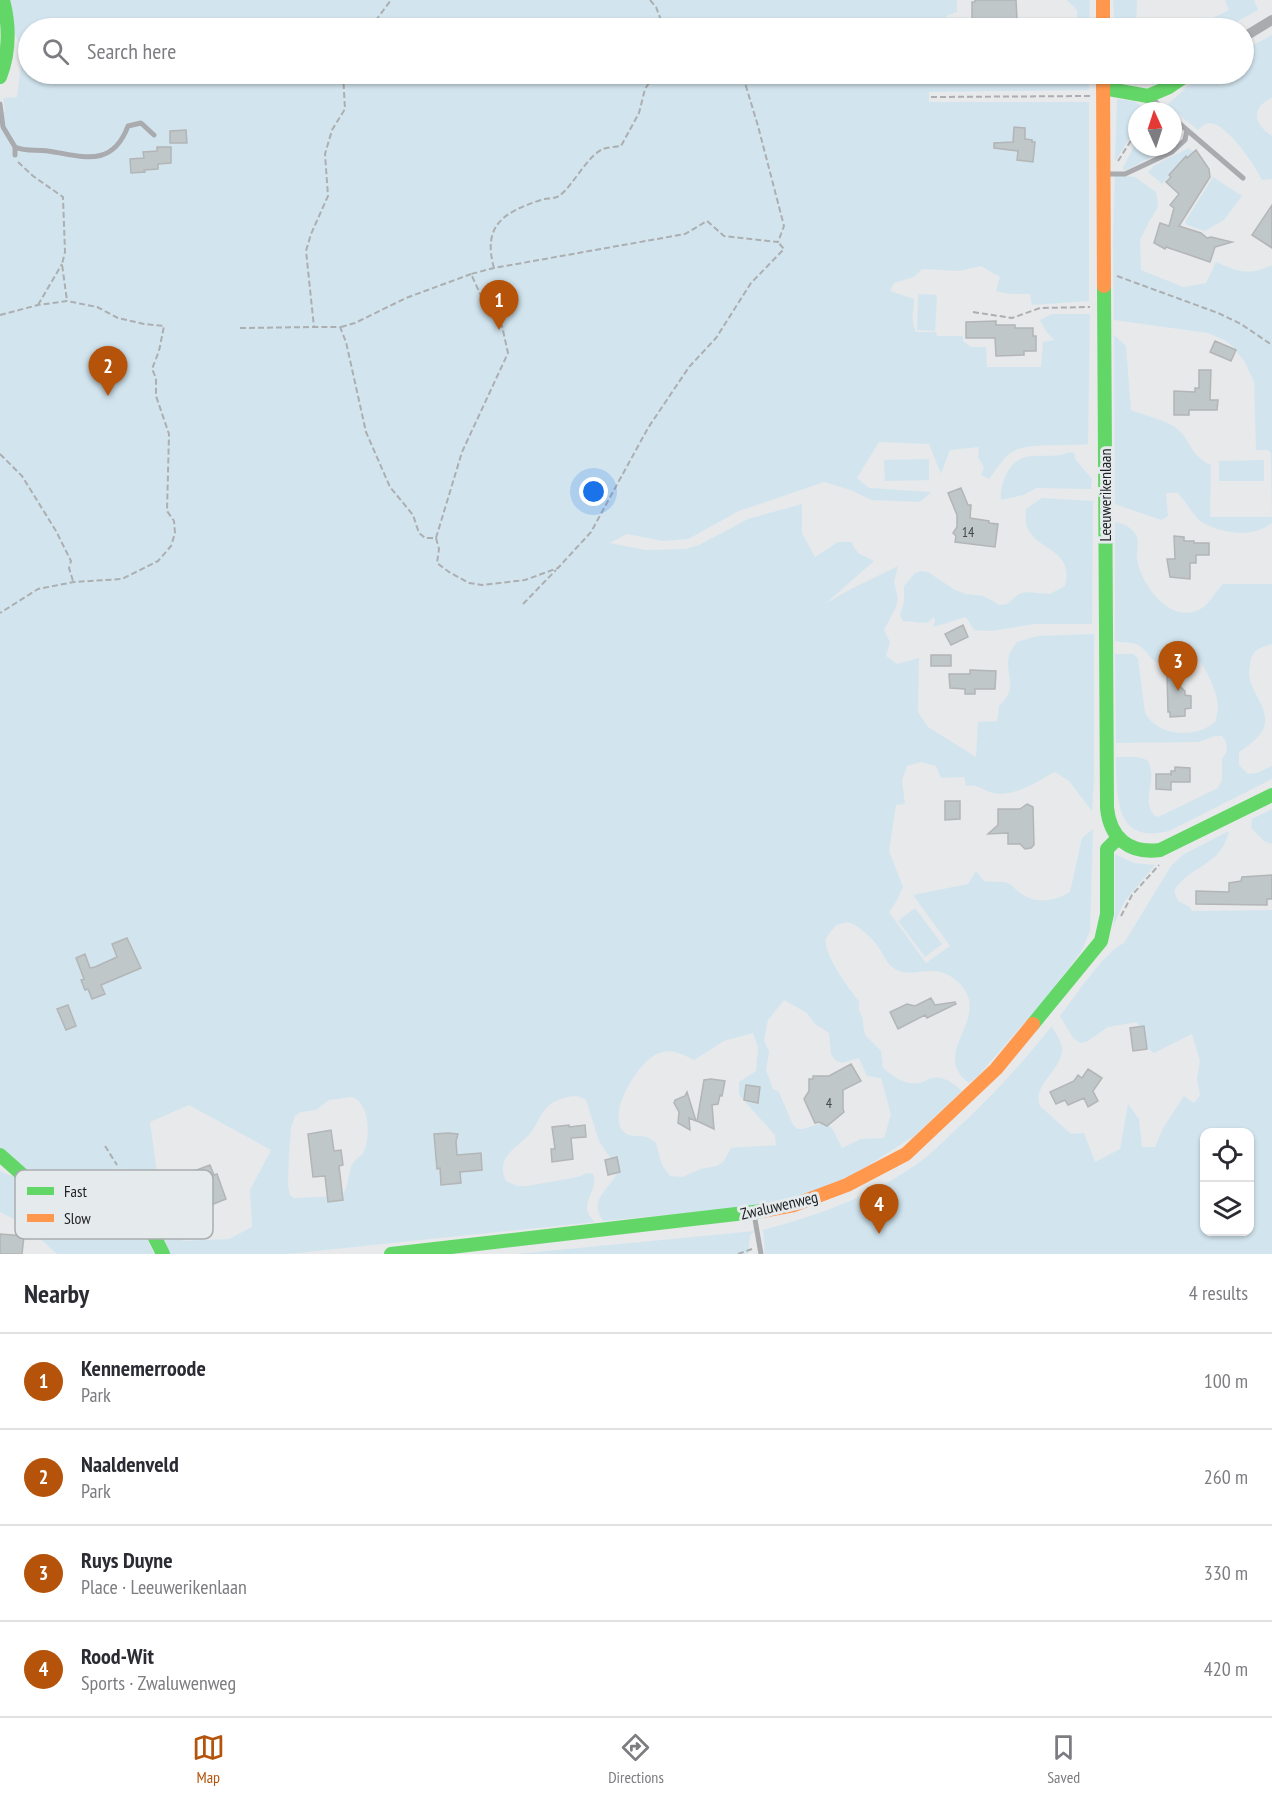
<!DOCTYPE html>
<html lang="en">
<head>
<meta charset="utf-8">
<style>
	:root { --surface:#fff; --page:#f2f2f3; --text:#2b2b33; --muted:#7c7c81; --line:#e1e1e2; --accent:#b45309 }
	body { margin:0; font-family:"PT Sans Narrow",sans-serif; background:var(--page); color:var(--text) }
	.controls { position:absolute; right:18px; bottom:18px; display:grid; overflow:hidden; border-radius:12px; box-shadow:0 2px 4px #0004 }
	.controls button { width:54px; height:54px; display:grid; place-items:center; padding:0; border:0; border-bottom:2px solid var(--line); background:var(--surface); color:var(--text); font:30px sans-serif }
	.compass { position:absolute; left:1128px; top:102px; width:54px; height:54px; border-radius:50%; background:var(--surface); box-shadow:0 2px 4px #0004; rotate:357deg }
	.you { position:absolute; left:594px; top:492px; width:21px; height:21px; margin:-15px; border:4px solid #fff; border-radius:50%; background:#1a73e8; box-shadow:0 0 0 9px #1a73e833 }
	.badge { display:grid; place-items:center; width:39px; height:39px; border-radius:50%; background:var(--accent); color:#fff; font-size:20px; font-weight:700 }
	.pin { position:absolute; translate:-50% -50px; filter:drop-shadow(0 2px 3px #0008) }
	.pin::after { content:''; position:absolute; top:32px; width:21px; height:18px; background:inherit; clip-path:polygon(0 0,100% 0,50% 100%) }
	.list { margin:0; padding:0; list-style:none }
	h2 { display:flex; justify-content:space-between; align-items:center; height:78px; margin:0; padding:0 24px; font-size:26px }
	h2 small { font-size:20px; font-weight:400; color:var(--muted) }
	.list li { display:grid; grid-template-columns:39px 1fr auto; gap:18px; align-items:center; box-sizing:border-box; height:96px; padding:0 24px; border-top:2px solid var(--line) }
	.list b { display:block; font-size:22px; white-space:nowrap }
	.list p { margin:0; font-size:20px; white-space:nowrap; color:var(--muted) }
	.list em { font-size:20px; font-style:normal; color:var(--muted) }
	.icon { flex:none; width:33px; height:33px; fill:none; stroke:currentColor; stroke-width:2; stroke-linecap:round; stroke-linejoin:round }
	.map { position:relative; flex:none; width:1272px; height:1254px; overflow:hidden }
	.search { position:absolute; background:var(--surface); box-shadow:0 2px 4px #0004; left:18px; right:18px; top:18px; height:66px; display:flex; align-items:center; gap:15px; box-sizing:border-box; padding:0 21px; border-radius:33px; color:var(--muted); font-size:22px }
	.sheet { height:462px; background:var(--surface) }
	nav { display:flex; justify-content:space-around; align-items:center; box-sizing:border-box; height:84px; border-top:2px solid var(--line); background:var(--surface); font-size:16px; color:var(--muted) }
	nav a { display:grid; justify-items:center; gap:3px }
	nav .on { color:var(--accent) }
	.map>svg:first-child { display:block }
	.green { fill:#d2e5ef; fill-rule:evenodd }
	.building { fill:#bfc7c9; stroke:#b3b5b6; stroke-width:1.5 }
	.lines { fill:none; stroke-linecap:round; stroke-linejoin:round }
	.path { stroke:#acaeb0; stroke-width:2; stroke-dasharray:6 3; stroke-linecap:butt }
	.lane { stroke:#a9abaf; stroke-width:5 }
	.street { stroke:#a9abaf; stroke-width:10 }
	.fast { stroke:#63d668; stroke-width:14 }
	.slow { stroke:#ff974d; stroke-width:14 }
	.labels { text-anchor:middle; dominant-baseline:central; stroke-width:6; stroke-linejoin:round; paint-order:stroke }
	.number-label { font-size:14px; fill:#46484a }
	.street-label { font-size:16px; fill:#1d1e1f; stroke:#e5eaed }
	.key { fill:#e5eaed; stroke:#a9adaf; stroke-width:1.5 }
	.key-label { font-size:16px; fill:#1d1e1f }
</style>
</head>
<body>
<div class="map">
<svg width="1272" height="1254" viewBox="0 0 1272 1254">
	<rect width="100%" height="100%" fill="#e7e9eb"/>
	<path class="green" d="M10,0h947v12l-11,4 3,12h-921v46h1061v16l-160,2v10h160v199l-57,4 -2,-11h-20l-14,-3 4,-14 -19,-11 -22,5 -37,-2 -8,8 -20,6 -4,8 24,8c0,14 -4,19 2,33h20l1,4h26v5l8,6h15l1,20h54l2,-25 11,-2 -8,-9 -6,-11 12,-6h38l-2,130c-20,3 -58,-2 -74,7 -10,4 -18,20 -25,28l-8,-4 3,-7 -6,-11 1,-10 -29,3 -9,24 -12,-30 -50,-2 -22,36 12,10 62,4 -11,10 -49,-2 -20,-10 -27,-8 -85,29 -51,28 -25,2 -36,-7 -17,9 36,7 40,-1 13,-4 49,-26 54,-15v29l13,24 23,-15h13l7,11 16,8 -49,43 22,-13 51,-25 -4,16 4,16 -2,9 -12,23 6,12 -4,14 11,8 22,-6 -1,54 10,15 48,30 2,-35 19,-1 2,-15c21,-19 5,-31 10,-51 2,-5 5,-9 8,-13l20,-6 57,-2v144l-2,33 -23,-30 -14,-9c-18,9 -41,26 -62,21 -13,-3 -12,-9 -27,-7l-2,-9 -23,1 -5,-12 -15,-4 -14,4 -5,14 3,24 -9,1 -7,46 14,36 -7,15 -7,10 37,51 24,-17 -37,-51 55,-11 8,-13 8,10c7,1 18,0 24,2 5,3 10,9 15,12 15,9 32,6 47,-3l12,-54 11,-9 -3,102 -9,21 -37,48 -66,76 -9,7c-41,-30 24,-65 -9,-99 -26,-27 -47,-1 -68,-17 -7,-6 -8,-12 -13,-19 -5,-9 -21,-23 -31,-26l-12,3 -10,13c-4,14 23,51 33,63v9l3,6 3,19 16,16 2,17c11,9 21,17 35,15 6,0 9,-4 14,-5 11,-3 23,6 30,13l-48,45 -59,38 -43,20 -54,12 -155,15c-17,-23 11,-34 15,-51l-19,-29 -13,-41c-8,-5 -13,-5 -22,-2 -23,6 -22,21 -35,37 -14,14 -34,23 -23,46l11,5h10l51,-9 9,-4 6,1c7,17 -18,30 2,48l-308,32h-120l-41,-85 -69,3 -30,-3 -27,-16v-1041h5l-2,-14 14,-1 6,-50c-11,-10 -11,-32 -13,-47zM784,1000l23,13 8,11 14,9 2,21 5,7 6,2 17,-5 8,18 14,2 10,37 -7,23 -23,1 -19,9 -10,-20 -7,-6c-11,2 -18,8 -28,7l-5,-6 -13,-31 -6,-3 -7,-19 3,-18 -5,-12 4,-20zM753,1033l5,14 -2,24 -17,11v13l36,40 1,10 -45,3 -7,13 -7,5 -16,3 -19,8 -12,-1 -8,-11 -6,-22c-14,-13 -24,-2 -33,-12 -17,-18 17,-72 36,-78 13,-5 23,1 35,7l30,-19zM352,1097c19,7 19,43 10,58 -19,11 -8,26 -21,41l-47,2 -4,-3 -2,-10 1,-32 2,-25 4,-12 6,-4 15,-2 13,-10zM189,1105l82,45 -21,40 2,37 -23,12 -46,2 -16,-48 -10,-20 -7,-51z
		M1067,0h23l-1,28h-11l-1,-18z
		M1113,0h24l-1,28h-21z
		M1225,0h29l4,10 -33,18h-33l37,-18z
		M1272,35v63c-22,10 -18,26 0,38v43l-10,1c-7,-15 -35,-56 -52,-57 -6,0 -8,4 -12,7l-31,-25 21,-19 19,-12h37v-24z
		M1117,99l17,2 14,10h-11v16l-22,34z
		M1137,140v7h34l-47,24 -1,-3z
		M1189,148l5,4 -32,32 -14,-12 7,-7z
		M1115,175l20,2 21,15 2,12 -2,7 -5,7 -11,22 1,30 42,17 23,-4 10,-21c23,10 33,14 56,3v258c-19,15 -48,11 -69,0 -9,-6 -17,-21 -25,-30h-12l2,23 -7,4 -46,-16 -1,-169 12,11 5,64c14,6 32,9 44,17 16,11 14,29 36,38l-1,52h62l-1,-64 -3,-3h-12l-2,-68 -9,-20 -12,-15 -7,-6 -18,-8 -94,-13 -1,-78z
		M1213,177l29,19 -18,24 -19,11 -18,-6 -2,-3z
		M918,294l19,1 -2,36 -18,-1z
		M1070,452l4,1 1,6 17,20 -1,10 -54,-1 -14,7 -22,5c-1,-8 1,-15 4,-23 15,-34 40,-14 65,-25z
		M929,459v21l-44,1 -1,-21z
		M1264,460v21h-45v-20z
		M1042,498l51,3 -1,123h-57l-44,7 -17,-1 -8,-13 -29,9h-4l2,-4 -1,-5 -7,6 -24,-2 -3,-6 4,-13v-16l11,-13 6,-2 7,1 27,18 11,4 17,2 17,9 7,-1 12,-10 7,-2 24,2 15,-8c10,-39 -31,-34 -39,-62 -1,-4 0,-11 0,-15z
		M1115,522c8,2 18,5 22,15 2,7 -1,16 0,23 5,26 35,67 65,48 7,-4 14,-17 21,-24h49v60c-13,4 -20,6 -22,20 0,3 -1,6 -1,9 1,21 23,36 14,57 -5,9 -16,17 -24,22v13l9,9 9,-1 15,-7v13l-103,52c-55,14 -52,-35 -53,-74h21l10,3c13,20 -8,39 8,56l3,1 60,-29 4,-8v-21l5,-8 -1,-9 -4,-6h-7l-16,6 -83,1 -1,-89h18l5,4 7,55c13,24 52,26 71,8 0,-5 2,-10 2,-15 0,-12 -15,-48 -26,-51 -7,-2 -13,0 -20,1l-3,7c-18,5 -19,-13 -33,-19 -6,-2 -14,-1 -21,-3z
		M1272,809v35l-8,-3 -13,-13 1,-9z
		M1229,831c-8,36 -40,34 -55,60l4,10 12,6 2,4 80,-1v344h-507l-2,-24c53,-14 106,-33 151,-64 15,-10 26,-21 38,-33 37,-33 69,-69 100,-107 3,7 9,14 10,22 1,22 -31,37 -22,58l31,28 13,-1 11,29 25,-13 8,-45 11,15 3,28h13l8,-19 21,-32 10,7 6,-8 -3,-16 3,-18 -8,-27 -38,19 -8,-6 -9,-25 -29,5 -22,15 -6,1 -7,-5 -13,-22c14,-18 44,-64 64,-73l47,-77 13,-12zM1204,1132h46v100h-46z
		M1115,854l19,9 21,2 -31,37 -11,25 2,-16z
		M915,908l27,36 -17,13 -27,-36z
		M0,1171c21,13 94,12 122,14l32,69h-97l-33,-30 -24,-12z
		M755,1231l-5,4 -2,19h-232z"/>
	<path class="building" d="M975,0h41l1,19h-8v3l-37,1v-21h3z
		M1014,127l11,1v11l7,1v2h3l-2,20 -16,-2 1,-9 -24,-3v-5l19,-1z
		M186,130l1,13h-17v-12z
		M157,147h14v16l-13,1v5l-14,1 1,2 -14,1 -1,-14 14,-1 -1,-6 14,-1z
		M1196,150l13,19 1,8 -31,49 22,7 6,5 4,-1 21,5 -17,5 -5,15 -44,-15 -1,2 -11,-6 6,-20 9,3 5,-18 -4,-3 9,-11 -13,-12 5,-5 -2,-2 17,-19 1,2z
		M1272,205v43l-20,-13z
		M996,321v4h19v3h18v8h3v15h-12v4l-28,1 -1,-18h-29v-16z
		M1215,341l21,9 -5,11 -21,-9z
		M1199,370h12l-1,30h8l-1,10h-28v5h-15v-24l21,1v-4h4z
		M961,488l7,17h3l-1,13 19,3v2l9,1 -3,23 -40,-5 1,-6 -3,-3 4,-6v-12l-9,-22z
		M1174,536l10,1v4h10v2h15v12h-13v8h-6v16l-20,-2 -3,-18h8z
		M963,625l5,12 -17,8 -6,-11z
		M931,655h20v11h-20z
		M970,670l26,1 -1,18h-20v5h-10v-5l-15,-1 -1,-14h21z
		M1167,674l18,17v4l6,1v12l-6,1v7l-15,1v-5h-2z
		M1175,767l15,1v14h-19v8l-15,-1v-15h15v2v-5h4z
		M945,801h15v18l-15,1z
		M1027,804l6,3 1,38 -3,3 -6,1 -5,-5h-12v-11l-20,1 10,-9v-16h22z
		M1272,875v24h-5v6l-71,-1v-13l33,1v-9l12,-2 1,-4z
		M127,938l14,30 -40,17 4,9 -13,5 -4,-10 -3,1 -4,-10 3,-1 -8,-21 9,-4 5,14 5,-1 22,-10 -5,-13z
		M931,998l4,7 20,-3 1,2 -29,14 -2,-3 -27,14 -8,-17 17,-8 8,2z
		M68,1005l8,21 -10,4 -9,-21z
		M1144,1026l3,23 -14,2 -3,-23z
		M851,1064l10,17 -18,9v19l1,3 -17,14 -8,-4 -4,1 -11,-24 5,-8v-12h4v-3h16z
		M1088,1069l14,9 -9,13 5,10 -10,6 -4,-9 -16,7 -3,-5 -9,4 -6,-12 24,-11 4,-6 4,3z
		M711,1079l14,2 -3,15 -2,-1 -2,9 -6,1 2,24 -17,-8 7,-41z
		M746,1085l14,2 -2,16 -14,-3z
		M687,1092l9,29 -7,-3 1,12 -12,-7 1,-11 -5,-9 1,-3 10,-4z
		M569,1125v2l16,-2 1,12 -15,1 2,21 -21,3 -1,-13h4l-3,-22z
		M331,1130l3,21 7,-1 2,15 -4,1 4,34 -15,2 -3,-26 -12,1 -5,-43z
		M448,1133l10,1 -2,7 1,14 24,-2 1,17 -22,2 1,11 -20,2 -1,-17 -3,1 -3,-35z
		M617,1157l3,15 -12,3 -3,-15z
		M210,1165l4,10 3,-1 9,25 -15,6 -4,-11 -3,2 -5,-13 -21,9 -5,-13z
		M0,1234l24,2 -2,18h-22z"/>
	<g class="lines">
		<path class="path" d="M650,0l6,7 8,21
			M370,28l21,-28
			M343,74l2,35 -13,21 -7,24 3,42 -17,38 -5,17 8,76h26l6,15 20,90 24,55 23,28 6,18 6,5h11l26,-86 46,-99 -6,-27 -19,-26 -12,-26 23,-6 191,-34 22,-13 17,15 54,6 6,-16 -26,-100 -13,-43 -15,-9
			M931,97l160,-1
			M1118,161l19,-30
			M18,162l15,14 30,21 2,55 -3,12 5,37
			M494,268c-12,-43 10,-56 47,-68 6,-2 13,-1 18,-4 14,-10 28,-40 44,-47 5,-2 13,-2 18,-3l18,-33 6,-24 10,-15
			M1117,276l101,37 23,11 31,21
			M38,305l24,-41
			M973,312l39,6 28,-10 50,-1
			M0,315l38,-10 29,-4 30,6 21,11 26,6 20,2 -5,25 -7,18 4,9v18l13,38 -2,77 7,10 1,12 -4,13 -13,15 -36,18 -48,3 -36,7 -38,24
			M341,327l14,-4 51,-25 65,-24
			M240,328l74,-1
			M0,454l22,22 34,55 15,30 -2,7 4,13
			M436,538l3,11 -2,14 12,9 20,11 13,2 43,-5 33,-12 33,-36 57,-104 41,-61 27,-29 35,-55 33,-34 -6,-7
			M523,604l33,-34
			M1121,916l11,-21 27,-30
			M105,1146l12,19
			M738,1254l14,-5"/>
		<path class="lane" d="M1150,97l16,14
			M0,104l3,23 12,20v8
			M1173,118l70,60
			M15,147c11,5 22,2 33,4 34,5 64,18 80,-25l13,-3 13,12
			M1105,174h20l47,-22 13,-12 2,-10
			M754,1214l7,40"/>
		<path class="street" d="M1244,37l28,-17"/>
		<path class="fast" d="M0,77c10,-26 10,-50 3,-77
			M1103,88l45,8 21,-9 19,-13
			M1104,286l3,522c3,30 22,46 53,42l112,-55
			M1033,1024l68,-83 6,-27v-65l11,-11
			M0,1155l26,23 10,3 89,-3 38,76
			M391,1254l371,-43"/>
		<path class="slow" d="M1103,0v28
			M1103,74l1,212
			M762,1211l32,-6 53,-20 59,-31 90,-85 37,-45"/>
	</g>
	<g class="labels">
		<g class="number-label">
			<text x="968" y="532">14</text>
			<text x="829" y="1103">4</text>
		</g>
		<g class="street-label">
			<text transform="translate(1105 495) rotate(-90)">Leeuwerikenlaan</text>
			<text transform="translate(779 1205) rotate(-13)">Zwaluwenweg</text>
		</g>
	</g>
	<rect x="15" y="1170" width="198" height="69" rx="9" class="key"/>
	<rect x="27" y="1187" width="27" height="8" fill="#63d668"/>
	<rect x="27" y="1214" width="27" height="8" fill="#ff974d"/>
	<g class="key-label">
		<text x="64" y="1197">Fast</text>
		<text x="64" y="1224">Slow</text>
	</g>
</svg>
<div class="controls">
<button><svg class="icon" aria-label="locate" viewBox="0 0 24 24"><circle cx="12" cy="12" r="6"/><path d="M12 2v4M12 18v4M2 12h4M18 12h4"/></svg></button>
<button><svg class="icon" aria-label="layers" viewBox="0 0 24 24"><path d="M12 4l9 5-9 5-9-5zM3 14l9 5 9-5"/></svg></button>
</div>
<svg class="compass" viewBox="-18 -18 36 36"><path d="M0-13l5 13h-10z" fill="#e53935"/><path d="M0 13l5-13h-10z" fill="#7c7c81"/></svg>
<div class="you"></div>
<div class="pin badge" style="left:499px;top:330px">1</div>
<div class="pin badge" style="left:108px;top:396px">2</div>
<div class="pin badge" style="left:1178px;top:691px">3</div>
<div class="pin badge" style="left:879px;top:1234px">4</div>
<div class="search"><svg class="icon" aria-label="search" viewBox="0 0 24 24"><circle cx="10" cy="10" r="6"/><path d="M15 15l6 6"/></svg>Search here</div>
</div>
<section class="sheet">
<h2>Nearby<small>4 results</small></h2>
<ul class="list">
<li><span class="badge">1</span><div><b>Kennemerroode</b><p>Park</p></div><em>100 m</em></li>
<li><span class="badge">2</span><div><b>Naaldenveld</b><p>Park</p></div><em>260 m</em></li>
<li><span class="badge">3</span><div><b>Ruys Duyne</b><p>Place · Leeuwerikenlaan</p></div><em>330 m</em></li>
<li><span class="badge">4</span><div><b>Rood-Wit</b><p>Sports · Zwaluwenweg</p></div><em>420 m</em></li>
</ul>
</section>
<nav>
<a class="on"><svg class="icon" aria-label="map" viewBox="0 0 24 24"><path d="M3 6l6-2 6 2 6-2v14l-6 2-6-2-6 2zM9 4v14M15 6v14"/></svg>Map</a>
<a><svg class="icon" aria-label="directions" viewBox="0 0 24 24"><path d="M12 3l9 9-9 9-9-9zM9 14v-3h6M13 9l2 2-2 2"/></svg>Directions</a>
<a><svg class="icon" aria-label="saved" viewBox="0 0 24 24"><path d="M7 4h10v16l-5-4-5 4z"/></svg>Saved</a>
</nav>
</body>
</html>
